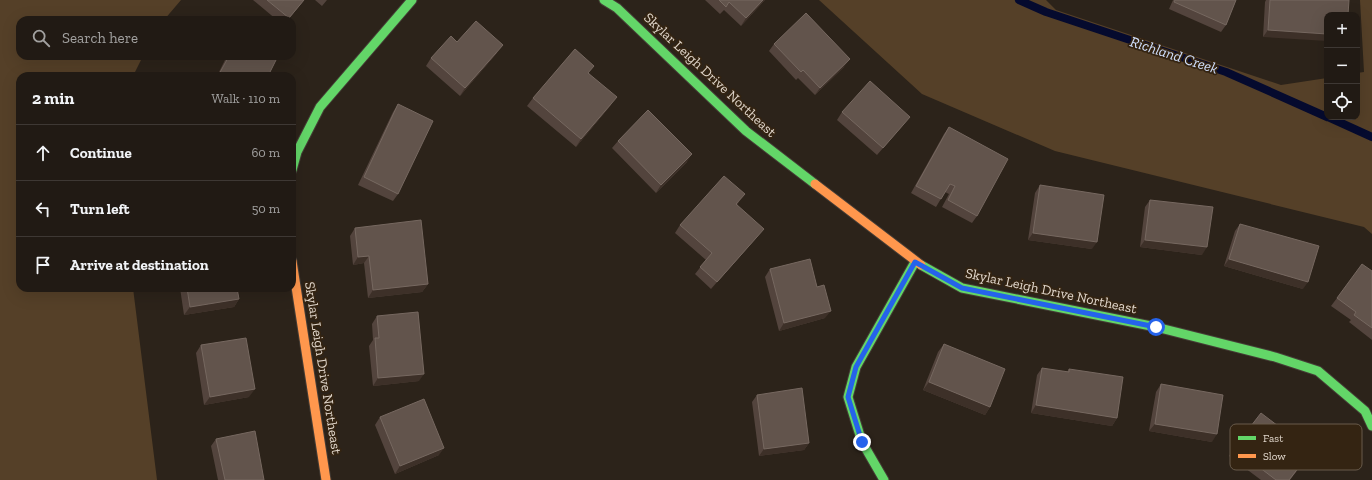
<!DOCTYPE html>
<html lang="en">
<head>
<meta charset="utf-8">
<style>
	:root { --surface:#211a14; --page:#29231d; --text:#f1f3f6; --muted:#a2a1a0; --line:#3e3834 }
	body { margin:0; font-family:"Zilla Slab",serif; background:var(--page); color:var(--text) }
	.controls { position:absolute; right:12px; top:12px; display:grid; overflow:hidden; border-radius:8px; box-shadow:0 4px 16px #0002 }
	.controls button { width:36px; height:36px; display:grid; place-items:center; padding:0; border:0; border-bottom:1px solid var(--line); background:var(--surface); color:var(--text); font:20px sans-serif }
	.stop { position:absolute; width:12px; height:12px; margin:-9px; border:3px solid #2563eb; border-radius:50%; background:#fff }
	.stop.end { background:#2563eb; border-color:#fff; box-shadow:0 1px 4px #0008 }
	.list { margin:0; padding:0; list-style:none }
	h2 { display:flex; justify-content:space-between; align-items:center; height:52px; margin:0; padding:0 16px; font-size:17px }
	h2 small { font-size:13px; font-weight:400; color:var(--muted) }
	.list li { display:grid; grid-template-columns:26px 1fr auto; gap:12px; align-items:center; box-sizing:border-box; height:56px; padding:0 16px; border-top:1px solid var(--line) }
	.list b { display:block; font-size:15px; white-space:nowrap }
	.list em { font-size:13px; font-style:normal; color:var(--muted) }
	.icon { flex:none; width:22px; height:22px; fill:none; stroke:currentColor; stroke-width:2; stroke-linecap:round; stroke-linejoin:round }
	.map { position:relative; flex:none; width:1372px; height:480px; overflow:hidden }
	.search { position:absolute; background:var(--surface); box-shadow:0 4px 16px #0002; left:16px; top:16px; width:280px; height:44px; display:flex; align-items:center; gap:10px; box-sizing:border-box; padding:0 14px; border-radius:12px; color:var(--muted); font-size:15px }
	.panel { position:absolute; background:var(--surface); box-shadow:0 4px 16px #0002; left:16px; top:72px; width:280px; height:220px; border-radius:12px }
	.map>svg:first-child { display:block }
	.green { fill:#554028 }
	.lines { fill:none; stroke-linecap:round; stroke-linejoin:round }
	.stream { stroke:#050a2e; stroke-width:8 }
	.fast-casing { stroke:#453d36; stroke-width:11 }
	.slow-casing { stroke:#453d36; stroke-width:11 }
	.fast { stroke:#63d668; stroke-width:9 }
	.slow { stroke:#ff974d; stroke-width:9 }
	.wall { fill:#53443d }
	.shaded-wall { fill:#3d3028 }
	.building { fill:#62544c; stroke:#766860 }
	.route { stroke:#2563eb; stroke-width:5 }
	.labels { text-anchor:middle; dominant-baseline:central; stroke-width:3.5; stroke-linejoin:round; paint-order:stroke }
	.street-label { font-size:14px; fill:#e1d7cc; stroke:#342412 }
	.water-label { font-size:15px; font-style:italic; fill:#d1e0fe; stroke:#342412 }
	.key { fill:#342412; stroke:#685a4a; stroke-width:1 }
	.key-label { font-size:11px; fill:#e1d7cc }
</style>
</head>
<body>
<div class="map">
<svg width="1372" height="480" viewBox="0 0 1372 480">
	<rect width="100%" height="100%" fill="#2c231a"/>
	<path class="green" d="M0,0h181l-17,20h-144v36h123l-10,20h-113v212h113l24,192h-157z
		M819,0h227l10,10 225,75 46,-7v39h30v-44l7,-1 -4,-72h12v234l-8,-7 -309,-76 -133,-57z"/>
	<g class="lines">
		<path class="stream" d="M1019,0l27,12 180,60 101,45
			M1328,117l44,20"/>
		<defs>
			<path id="fast" d="M604,0l13,8 129,123 69,53
				M292,170l5,-18 23,-45 92,-107
				M921,265l41,23 194,39 119,30 43,14 47,40 7,15
				M884,480l-22,-38 -14,-45 8,-30 59,-105"/>
			<path id="slow" d="M815,184l106,81
				M292,261l34,219"/>
		</defs>
		<use href="#fast" class="fast-casing"/>
		<use href="#slow" class="slow-casing"/>
		<use href="#fast" class="fast"/>
		<use href="#slow" class="slow"/>
	</g>
	<path class="wall" d="M253,0h51l-16,20h-11z
		M315,0h12l-5,6z
		M705,0h60l-24,26 -17,-16 -4,4z
		M1173,0h63l-10,25 -5,7 -52,-23z
		M1266,0h83l-86,37 2,-35z
		M457,42l40,11 -37,43 -34,-30 5,-8z
		M774,44l70,23 -29,28 -17,-17 -2,2 -27,-29z
		M227,56h51l-10,20h-51z
		M589,73l22,32 -35,42 -49,-41 6,-8z
		M398,104v90l-5,7 -35,-16 35,-73z
		M842,112l62,12 -27,31 -40,-35z
		M949,127l28,89 -5,7 -30,-16 7,-13 -4,-2 -9,15 -25,-14 33,-59z
		M618,141l69,21 -31,31 -44,-45z
		M1040,185l52,64 -64,-9 7,-47z
		M1150,200l52,55 -62,-8 5,-40z
		M739,202l-2,3 21,31 -47,53 -16,-15 11,-14 -31,-27 5,-8z
		M1240,224l63,65 -79,-23 11,-35z
		M355,228l73,56 -6,8 -54,6 -4,-35 -11,2 -3,-29z
		M770,269l47,18 8,31 -46,13 -14,-54z
		M1372,271v69l-23,-18 2,-2 -20,-14 6,-8z
		M180,288h57l2,11 -5,8 -50,8z
		M377,316l42,65 -46,5 -4,-40 4,-6 -1,-16z
		M944,344l46,63 -5,8 -62,-25 15,-38z
		M201,345l48,52 -45,8 -8,-52z
		M1042,368l25,4 2,-3 48,49 -5,8 -81,-13 6,-38z
		M1161,384l51,58 -63,-11 7,-39z
		M757,395l52,48 -5,7 -45,6 -7,-54z
		M380,417l59,38 -44,19 -20,-49z
		M216,439l48,41h-46l-7,-34z
		M1234,448l74,8 -18,24h-29l-32,-24z"/>
	<path class="shaded-wall" d="M763,0h2l-24,26 5,-8z
		M1268,30l59,4v7l-64,-4z
		M503,45l-6,8 -37,43 5,-8z
		M850,59l-6,8 -29,28 5,-7z
		M617,97l-6,8 -35,42 5,-8z
		M692,154l-5,8 -31,31 5,-8z
		M745,194l-6,8 -9,9 6,-7z
		M764,229l-6,7 -47,53 6,-7z
		M1033,233l64,9 -5,7 -64,-9z
		M1145,240l62,7 -5,8 -62,-8z
		M369,256l-5,7 -11,2 5,-8z
		M1229,259l79,23 -5,7 -79,-23z
		M428,284l-6,8 -54,6 5,-8z
		M239,299l-5,8 -50,8 6,-8z
		M831,311l-6,7 -46,13 5,-8z
		M424,374l-5,7 -46,5 5,-8z
		M929,382l61,25 -5,8 -62,-25z
		M255,389l-6,8 -45,8 6,-8z
		M1036,405l81,13 -5,8 -81,-13z
		M1155,424l62,10 -5,8 -63,-11z
		M809,443l-5,7 -45,6 5,-7z
		M444,448l-5,7 -44,19 5,-8z"/>
	<path class="building" d="M267,0h37l-15,18z
		M719,0h44l-17,18 -17,-16 -3,5z
		M1175,0h61l-10,25 -52,-23z
		M1270,0h79l-1,15h-21v19l-59,-4z
		M806,13l44,46 -30,29 -17,-18 -2,2 -27,-28z
		M476,21l27,24 -38,43 -34,-30 20,-22 6,6z
		M575,49l19,17 -6,7 29,24 -36,42 -48,-41z
		M229,56h49l-10,20h-50z
		M870,81l40,36 -27,31 -41,-36z
		M398,104l35,17 -35,73 -34,-17z
		M648,110l44,44 -31,31 -43,-44z
		M949,127l59,32 -31,57 -29,-16 7,-14 -5,-2 -9,15 -25,-13z
		M724,176l21,18 -9,10 28,25 -47,53 -17,-15 12,-14 -32,-28z
		M1040,185l64,10 -7,47 -64,-9z
		M1150,200l63,7 -6,40 -62,-7z
		M421,220l7,64 -55,6 -4,-34 -11,1 -3,-29z
		M1240,224l79,22 -11,36 -79,-23z
		M810,259l7,28 7,-2 7,26 -47,12 -14,-54z
		M1362,264l10,7v57l-18,-13 2,-3 -19,-14z
		M187,288h50l2,11 -49,8z
		M418,312l6,62 -46,4 -3,-40h4l-2,-22z
		M246,338l9,51 -45,8 -9,-52z
		M944,344l61,25 -15,38 -61,-25z
		M1042,368l27,4v-3l54,8 -6,41 -81,-13z
		M1161,384l62,11 -6,39 -62,-10z
		M802,388l7,55 -45,6 -7,-54z
		M424,399l20,49 -44,18 -20,-49z
		M1261,413l21,16 2,-3 29,23 -24,31h-13l-42,-32z
		M255,431l9,49h-39l-9,-41z"/>
	<g class="lines">
		<path class="route" d="M862,442l-14,-45 8,-30 59,-105 47,26 194,39"/>
	</g>
	<g class="labels">
		<g class="street-label">
			<text transform="translate(710 75) rotate(43)">Skylar Leigh Drive Northeast</text>
			<text transform="translate(1051 291) rotate(12)">Skylar Leigh Drive Northeast</text>
			<text transform="translate(323 368) rotate(81)">Skylar Leigh Drive Northeast</text>
		</g>
		<g class="water-label">
			<text transform="translate(1174 55) rotate(18)">Richland Creek</text>
		</g>
	</g>
	<rect x="1230" y="424" width="132" height="46" rx="6" class="key"/>
	<rect x="1238" y="436" width="18" height="4" fill="#63d668"/>
	<rect x="1238" y="454" width="18" height="4" fill="#ff974d"/>
	<g class="key-label">
		<text x="1263" y="442">Fast</text>
		<text x="1263" y="460">Slow</text>
	</g>
</svg>
<div class="controls">
<button>+</button>
<button>−</button>
<button><svg class="icon" aria-label="locate" viewBox="0 0 24 24"><circle cx="12" cy="12" r="6"/><path d="M12 2v4M12 18v4M2 12h4M18 12h4"/></svg></button>
</div>
<div class="stop" style="left:1156px;top:327px"></div>
<div class="stop end" style="left:862px;top:442px"></div>
<div class="search"><svg class="icon" aria-label="search" viewBox="0 0 24 24"><circle cx="10" cy="10" r="6"/><path d="M15 15l6 6"/></svg>Search here</div>
<section class="panel">
<h2>2 min<small>Walk · 110 m</small></h2>
<ul class="list">
<li><svg class="icon" aria-label="ahead" viewBox="0 0 24 24"><path d="M12 20V5M6 11l6-6 6 6"/></svg><div><b>Continue</b></div><em>60 m</em></li>
<li><svg class="icon" aria-label="left" viewBox="0 0 24 24"><path d="M17 20v-9H6M10 6l-5 5 5 5"/></svg><div><b>Turn left</b></div><em>50 m</em></li>
<li><svg class="icon" aria-label="arrive" viewBox="0 0 24 24"><path d="M6 21V4h12l-3 4 3 4H6"/></svg><div><b>Arrive at destination</b></div></li>
</ul>
</section>
</div>
</body>
</html>
